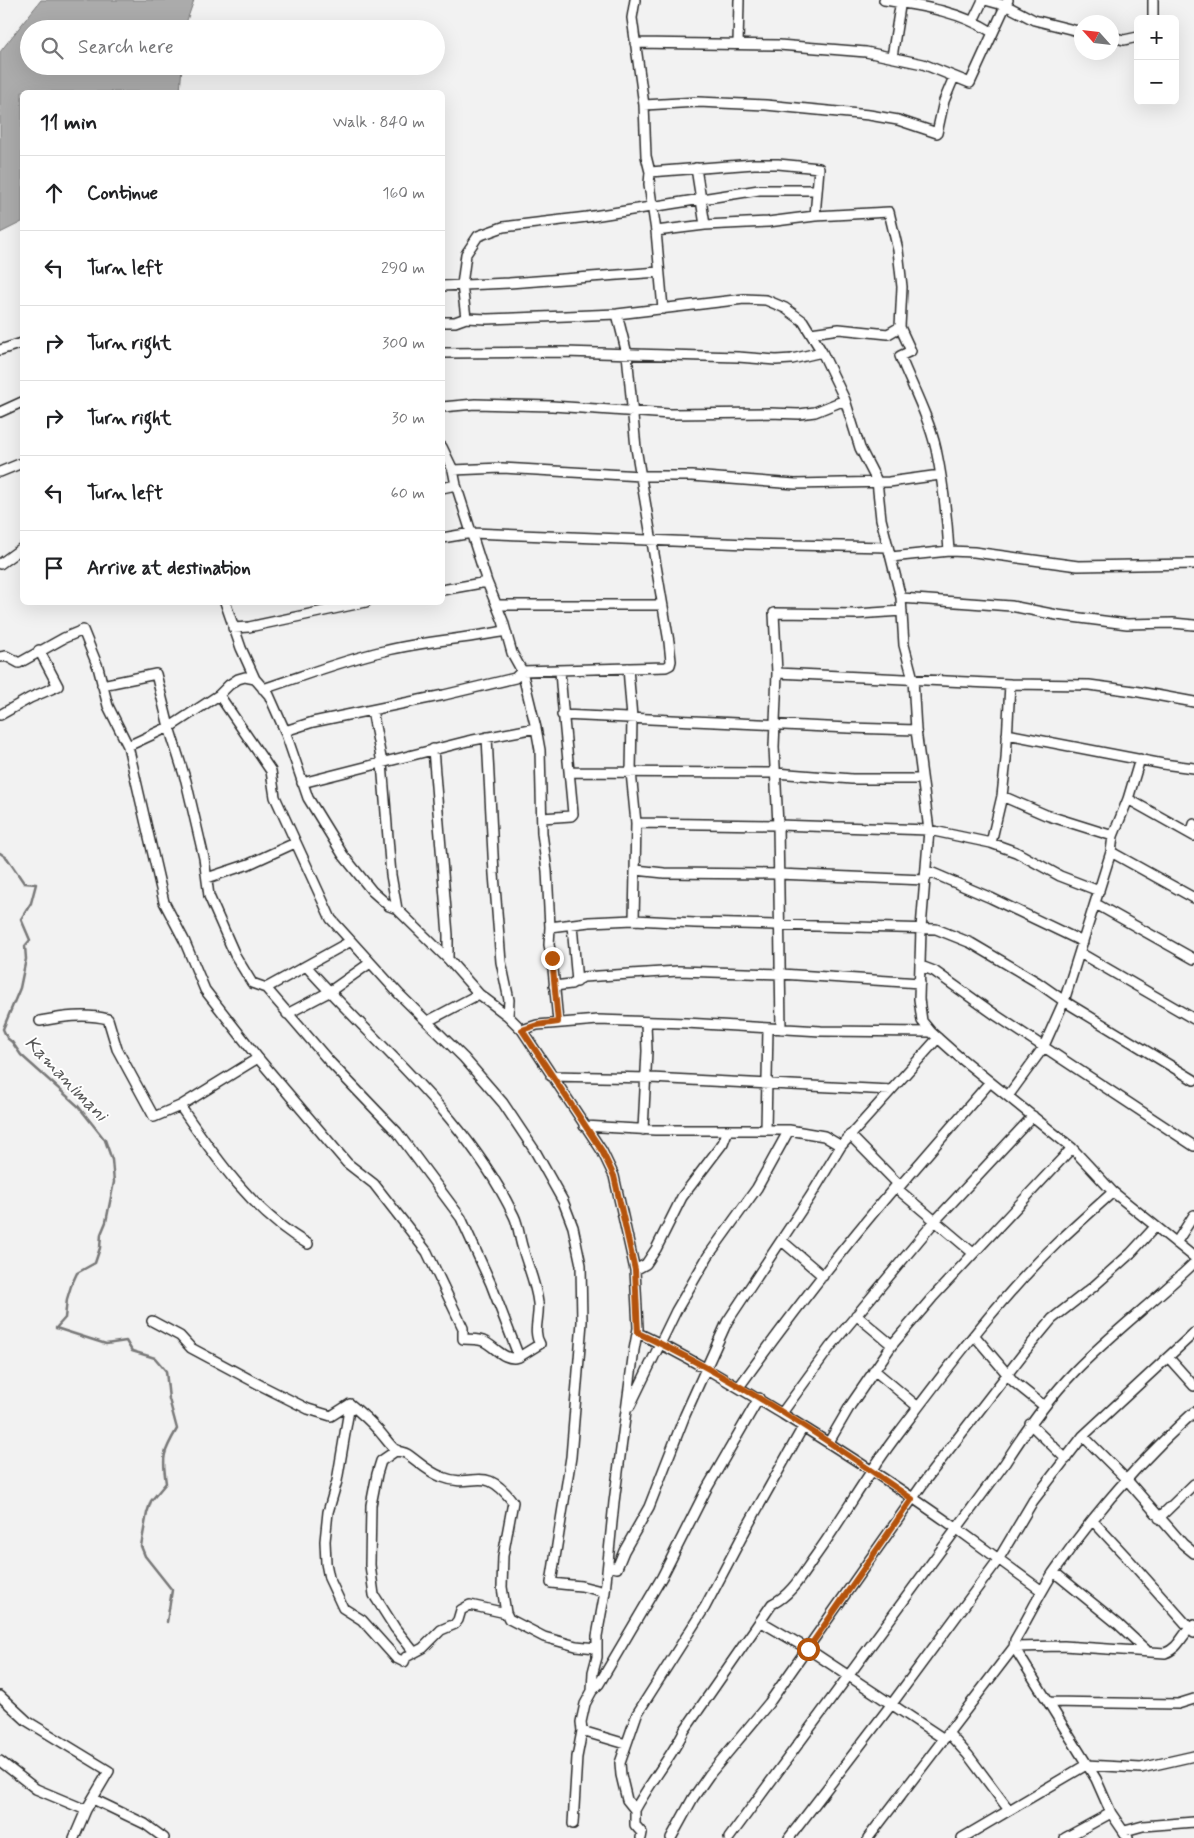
<!DOCTYPE html>
<html lang="en">
<head>
<meta charset="utf-8">
<style>
	:root { --surface:#fff; --page:#f2f2f2; --text:#202124; --muted:#757577; --line:#e0e0e0 }
	body { margin:0; font-family:Mynerve,sans-serif; background:var(--page); color:var(--text) }
	.controls { position:absolute; right:15px; top:15px; display:grid; overflow:hidden; border-radius:8px; box-shadow:0 5px 20px #0002 }
	.controls button { width:45px; height:45px; display:grid; place-items:center; padding:0; border:0; border-bottom:1px solid var(--line); background:var(--surface); color:var(--text); font:25px sans-serif }
	.compass { position:absolute; left:1074px; top:15px; width:45px; height:45px; border-radius:50%; background:var(--surface); box-shadow:0 5px 20px #0002; rotate:297deg }
	.stop { position:absolute; width:15px; height:15px; margin:-11px; border:4px solid #b45309; border-radius:50%; background:#fff }
	.stop.end { background:#b45309; border-color:#fff; box-shadow:0 1px 5px #0008 }
	.list { margin:0; padding:0; list-style:none }
	h2 { display:flex; justify-content:space-between; align-items:center; height:65px; margin:0; padding:0 20px; font-size:21px }
	h2 small { font-size:16px; font-weight:400; color:var(--muted) }
	.list li { display:grid; grid-template-columns:32px 1fr auto; gap:15px; align-items:center; box-sizing:border-box; height:75px; padding:0 20px; border-top:1px solid var(--line) }
	.list b { display:block; font-size:19px; white-space:nowrap }
	.list em { font-size:16px; font-style:normal; color:var(--muted) }
	.icon { flex:none; width:28px; height:28px; fill:none; stroke:currentColor; stroke-width:2; stroke-linecap:round; stroke-linejoin:round }
	.map { position:relative; flex:none; width:1194px; height:1838px; overflow:hidden }
	.search { position:absolute; background:var(--surface); box-shadow:0 5px 20px #0002; left:20px; top:20px; width:425px; height:55px; display:flex; align-items:center; gap:12px; box-sizing:border-box; padding:0 18px; border-radius:28px; color:var(--muted); font-size:19px }
	.panel { position:absolute; background:var(--surface); box-shadow:0 5px 20px #0002; left:20px; top:90px; width:425px; height:515px; border-radius:8px }
	.map>svg:first-child { display:block }
	.water { fill:#ababab; stroke:#787878 }
	.lines { fill:none; stroke-linecap:round; stroke-linejoin:round }
	.stream { stroke:#787878; stroke-width:2.5 }
	.minor-casing { stroke:#2b2b2b; stroke-width:12 }
	.minor { stroke:#fff; stroke-width:9 }
	.route { stroke:#b45309; stroke-width:6 }
	.labels { text-anchor:middle; dominant-baseline:central; stroke-width:4; stroke-linejoin:round; paint-order:stroke }
	.water-label { font-size:19px; font-style:italic; fill:#585858; stroke:#fff }
</style>
</head>
<body>
<div class="map">
<svg width="1194" height="1838" viewBox="0 0 1194 1838">
	<rect width="100%" height="100%" fill="#f2f2f2"/>
	<filter id="ink" filterUnits="userSpaceOnUse"><feTurbulence type="fractalNoise" baseFrequency=".02" numOctaves="2"/><feDisplacementMap in="SourceGraphic" scale="10" xChannelSelector="R" yChannelSelector="G"/><feConvolveMatrix kernelMatrix="1 2 1 2 8 2 1 2 1" color-interpolation-filters="sRGB"/></filter>
	<g filter="url(#ink)">
		<path class="water" d="M41,0h153l-10,29h-155v37h153l-2,26h-158v130l-22,11v-181z"/>
		<g class="lines">
			<path class="stream" d="M0,853l7,5 17,25 12,1 -5,19 -10,16 9,21 -5,6 1,13 -6,29 -17,41 4,9 5,4 9,13 57,51 27,34 7,20 2,22 -8,40 -5,12 -1,14 -5,15 -18,10 -6,13 -4,13 -2,19 -9,10 50,16 20,-3 6,10 23,7 11,13 3,28 8,30c-14,24 -15,27 -11,54l-15,18 -4,12 -6,33 4,10 27,34 -5,32"/>
			<defs>
				<path id="minor" d="M635,0l-3,18 12,87 2,51 4,16 -1,12 7,47 7,78
					M884,0c38,6 75,11 108,32
					M985,0l22,6 27,14 48,12
					M1153,0v19
					M973,21l10,-21
					M1112,37l12,3 14,-3
					M635,43l144,2 87,7 57,12 47,19 38,-83
					M738,44l1,-44
					M892,57l9,-57
					M644,105l54,-3 68,3 103,10 29,5 39,13 7,-32 10,-24
					M696,168l9,57
					M650,172l104,-8h24l41,4 -4,48
					M656,231l49,-6 63,-3 47,-6 74,-4 9,38 4,37 -2,40 11,24 -11,5c12,30 29,62 36,93 7,33 11,68 13,102
					M442,286l67,-3 150,-11
					M466,318l-4,-33 4,-31 12,-18 25,-9 84,-10 172,-27h58
					M442,322h13l11,-4 21,1 130,-5 127,-15 22,1 19,8 18,13 19,31 23,48 15,48 17,33 4,38 20,79 3,47 9,34 3,51 13,100 -8,98 -2,71 3,22 9,11 27,24 114,92 41,44 81,65
					M811,333l28,-4 49,5 12,-7
					M0,350l22,-7
					M442,353l122,-1 174,5 38,3 16,-1 30,-7
					M442,407l33,-3 37,1 40,1 118,8 99,-1 30,1 16,-2 30,-12
					M0,412l22,-10
					M442,447l11,23 3,15 31,97 16,39 9,32 10,18 14,57 4,22 2,83 5,38 3,56 -1,18 3,13 6,64
					M453,470l49,-2 139,8h51l103,8 94,-2 51,-7
					M0,472l22,-9
					M442,488l14,-3
					M442,538l30,-5 276,11 140,3
					M891,557l58,-6 25,1 104,14 116,-2
					M0,564l22,-16
					M442,590l45,-8
					M901,598l110,8 46,9 70,9 46,-1 21,2
					M225,602l16,46 14,31 14,16 16,36 23,67 35,57 29,36 17,15 8,3 51,50 31,35 29,22 14,14 80,121 12,25 21,94 3,58 -4,22 -20,152 -9,90 -8,44v21l-4,15 -1,19 -7,13 -4,18 1,9 -5,26 -4,67
					M497,605h165
					M233,628l16,-1 117,-25
					M0,657l6,-1 13,7 45,-25 19,-8 15,37 10,39 20,40 36,156 20,38 21,50 53,68 89,105 27,21 53,68 36,76v11c6,0 14,0 20,2 12,5 21,21 36,16l21,-13c-8,-13 0,-27 -2,-41 -2,-19 -10,-36 -15,-54 -4,-11 -4,-23 -9,-33 -47,-99 -136,-169 -207,-249
					M628,668l4,50 -1,54 5,51 -2,97
					M777,673l233,11 79,1 45,6 60,11
					M102,685l54,-11 13,53 17,54 18,77 5,38 26,59 17,28 14,5 63,73 68,71 64,86 30,66 28,73
					M263,689c40,-13 80,-29 121,-38 40,-10 81,-12 121,-20
					M219,695l52,76 4,26 56,122 68,75 65,64 39,45 32,48 28,50 10,26 8,38 1,57 -11,135 -20,126 30,3 24,6
					M372,710l10,53 9,112 6,34
					M0,715l30,-17 28,-12 -19,-36
					M562,715l287,13 67,2
					M285,731l28,-9 131,-27 71,-17 7,-7 144,-4 4,-2 1,-4 -2,-19 -33,-194 -9,-94 -10,-40
					M1007,734l156,30 31,4
					M487,737l7,137 7,88 8,38 -1,16
					M128,746l45,-21 46,-30 10,-10 9,-6 7,-2 10,2
					M433,749l15,186v24
					M570,772l206,1 76,6h70
					M302,783l166,-42 68,-13
					M1002,796l44,19 67,21
					M1128,799l66,37
					M542,818l29,-2 2,-2c-4,-48 -10,-96 -13,-144
					M636,823l142,2 151,5 62,13 25,9 44,24 39,15
					M1191,834l3,-10
					M991,843l11,-47 4,-37 4,-75
					M1111,852l83,46
					M636,870l28,3 114,1 147,6 3,-9 63,27 92,44
					M207,878l42,-14 46,-21
					M1096,904l98,55
					M572,925l5,57
					M550,927l39,-5 45,-2 61,3 241,6 35,14 66,39 27,19 130,79
					M1080,953l114,66
					M921,966l13,5 63,45 197,130
					M554,986l17,-2 12,-7 95,-6 103,3 139,9
					M266,988l85,-47
					M287,1014l42,-22 41,-29
					M40,1021c22,-4 45,-8 68,-2l9,30 37,68 26,-11 78,-48
					M428,1021l51,-27
					M781,1029l-3,-204 -4,-78 3,-74 -3,-60 82,1 46,-3
					M522,1030l15,-5 61,-5 88,3 135,8 110,1
					M551,1076l99,2 241,12
					M1008,1096l35,-48 21,-47 47,-149 2,-16 15,-37 12,-40
					M180,1106c35,51 73,107 128,138
					M584,1126l71,4h134l35,6 17,10
					M766,1129l2,-101
					M643,1130l4,-79 -1,-29
					M850,1135l50,51
					M895,1187l78,66
					M782,1241l41,35
					M1176,1243l18,-28
					M635,1270l11,-6 10,-15 26,-52 41,-54 5,-13
					M856,1315l36,30
					M152,1321l28,15 11,12 71,38 46,23 23,7 19,-12
					M638,1333c51,24 98,53 146,82 58,36 116,73 172,113 29,21 57,42 86,63
					M974,1335l40,47 30,24
					M1168,1357l26,29
					M874,1370l44,37
					M739,1387c49,-68 101,-136 156,-200l5,-1 90,-104
					M350,1404l-13,77 -9,31 -3,29 1,22 3,15 14,30 19,12 34,38 8,4 2,-5 17,-9 18,-18 14,-6 3,-4 3,-10 9,-5 36,8
					M350,1404c10,8 20,17 28,26 6,6 12,16 18,20 3,2 8,2 11,4 12,8 21,18 35,23 33,13 41,-15 71,25l-10,54 -1,31 4,26 3,6 35,18 32,9 20,2
					M630,1406l46,-95 32,-55 49,-68 32,-58
					M782,1413l48,-66 105,-126 98,-105
					M1030,1424l36,35
					M1083,1436l44,44 56,64 11,9
					M829,1442l21,-36 42,-61 40,-47 140,-150
					M397,1450l-16,11 -4,13 -6,31 -1,60 4,30 21,33 19,24
					M1159,1518l35,-34
					M1093,1521l38,41 63,71
					M608,1566l9,2 7,-17 25,-44 36,-92 42,-93 83,-125 31,-51 97,-108
					M1054,1572l64,52 28,26
					M760,1621l48,28 136,90
					M592,1691l7,-7 63,-107 44,-87 53,-92
					M0,1696l27,25 82,50 -23,39 -12,28
					M1049,1702l129,2 16,-5
					M582,1731l44,13
					M949,1734l19,21 41,55
					M0,1761l36,28 50,21
					M93,1799l52,25 19,14
					M635,1810c15,-28 35,-51 49,-79l88,-127c19,-9 30,-29 42,-46 29,-40 53,-84 83,-123 50,-66 100,-134 160,-192 18,-17 37,-34 56,-51
					M1125,1831l18,-5 51,-4
					M641,1838l1,-5 -7,-8v-15l-8,-10 -6,-25 -1,-12 17,-49 68,-107 41,-78 57,-102
					M671,1838l22,-40 16,-23 60,-72 158,-225 96,-124 29,-35 41,-32 38,-34 24,-26
					M729,1838l276,-375c21,-33 43,-64 70,-92 37,-38 80,-70 119,-108
					M789,1838l102,-133 107,-145 35,-59 50,-65 111,-103
					M868,1838l146,-191 1,-7c13,-22 24,-45 38,-67 39,-57 89,-114 141,-161
					M962,1838l124,-73 55,3 53,-12
					M1065,1838l46,-25
					M1128,1838l-17,-25 -15,-34 -82,-132 50,-1 101,7c15,-5 17,-20 29,-28"/>
			</defs>
			<use href="#minor" class="minor-casing"/>
			<use href="#minor" class="minor"/>
		</g>
	</g>
	<g class="lines" filter="url(#ink)">
		<path class="route" d="M552,958l6,64 -21,3 -15,5 80,121 12,25 21,94 3,63c97,45 187,105 274,166l-104,150"/>
	</g>
	<g class="labels">
		<g class="water-label">
			<text transform="translate(66 1079) rotate(46)">Kamanimani</text>
		</g>
	</g>
</svg>
<div class="controls">
<button>+</button>
<button>−</button>
</div>
<svg class="compass" viewBox="-18 -18 36 36"><path d="M0-13l5 13h-10z" fill="#e53935"/><path d="M0 13l5-13h-10z" fill="#757577"/></svg>
<div class="stop" style="left:808px;top:1649px"></div>
<div class="stop end" style="left:552px;top:958px"></div>
<div class="search"><svg class="icon" aria-label="search" viewBox="0 0 24 24"><circle cx="10" cy="10" r="6"/><path d="M15 15l6 6"/></svg>Search here</div>
<section class="panel">
<h2>11 min<small>Walk · 840 m</small></h2>
<ul class="list">
<li><svg class="icon" aria-label="ahead" viewBox="0 0 24 24"><path d="M12 20V5M6 11l6-6 6 6"/></svg><div><b>Continue</b></div><em>160 m</em></li>
<li><svg class="icon" aria-label="left" viewBox="0 0 24 24"><path d="M17 20v-9H6M10 6l-5 5 5 5"/></svg><div><b>Turn left</b></div><em>290 m</em></li>
<li><svg class="icon" aria-label="right" viewBox="0 0 24 24"><path d="M7 20v-9h11M14 6l5 5-5 5"/></svg><div><b>Turn right</b></div><em>300 m</em></li>
<li><svg class="icon" aria-label="right" viewBox="0 0 24 24"><path d="M7 20v-9h11M14 6l5 5-5 5"/></svg><div><b>Turn right</b></div><em>30 m</em></li>
<li><svg class="icon" aria-label="left" viewBox="0 0 24 24"><path d="M17 20v-9H6M10 6l-5 5 5 5"/></svg><div><b>Turn left</b></div><em>60 m</em></li>
<li><svg class="icon" aria-label="arrive" viewBox="0 0 24 24"><path d="M6 21V4h12l-3 4 3 4H6"/></svg><div><b>Arrive at destination</b></div></li>
</ul>
</section>
</div>
</body>
</html>
